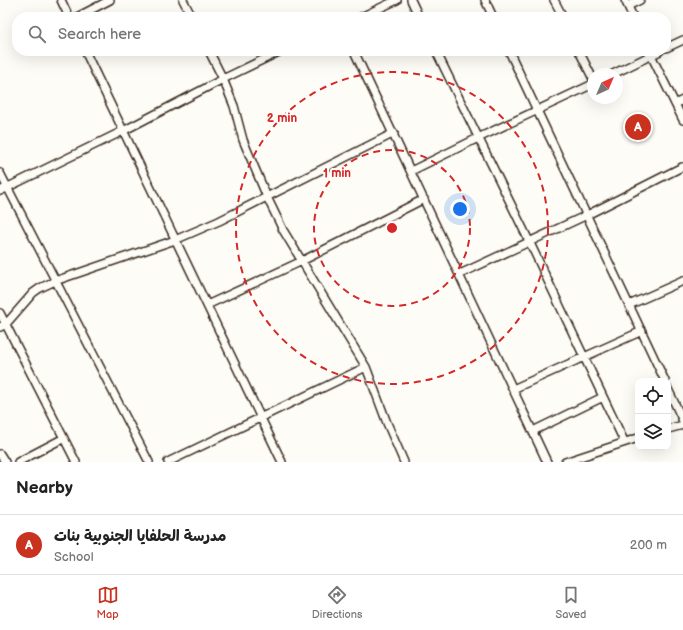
<!DOCTYPE html>
<html lang="en">
<head>
<meta charset="utf-8">
<style>
	:root { --surface:#fff; --page:#f2f2f2; --text:#222; --muted:#767676; --line:#e0e0e0; --accent:#c8321e }
	body { margin:0; font-family:"Balsamiq Sans","Playpen Sans Arabic",sans-serif; background:var(--page); color:var(--text) }
	.controls { position:absolute; right:12px; bottom:12px; display:grid; overflow:hidden; border-radius:8px; box-shadow:0 4px 16px #0002 }
	.controls button { width:36px; height:36px; display:grid; place-items:center; padding:0; border:0; border-bottom:1px solid var(--line); background:var(--surface); color:var(--text); font:20px sans-serif }
	.compass { position:absolute; left:587px; top:68px; width:36px; height:36px; border-radius:50%; background:var(--surface); box-shadow:0 4px 16px #0002; rotate:44deg }
	.you { position:absolute; left:460px; top:209px; width:14px; height:14px; margin:-10px; border:3px solid #fff; border-radius:50%; background:#1a73e8; box-shadow:0 0 0 6px #1a73e833 }
	.badge { display:grid; place-items:center; width:26px; height:26px; border-radius:50%; background:var(--accent); color:#fff; font-size:13px; font-weight:700 }
	.pin { position:absolute; translate:-50% -50%; border:2px solid #fff; box-shadow:0 1px 4px #0006 }
	.list { margin:0; padding:0; list-style:none }
	h2 { display:flex; justify-content:space-between; align-items:center; height:52px; margin:0; padding:0 16px; font-size:17px }
	h2 small { font-size:13px; font-weight:400; color:var(--muted) }
	.list li { display:grid; grid-template-columns:26px 1fr auto; gap:12px; align-items:center; box-sizing:border-box; height:60px; padding:0 16px; border-top:1px solid var(--line) }
	.list b { display:block; font-size:15px; white-space:nowrap }
	.list p { margin:0; font-size:13px; white-space:nowrap; color:var(--muted) }
	.list em { font-size:13px; font-style:normal; color:var(--muted) }
	.icon { flex:none; width:22px; height:22px; fill:none; stroke:currentColor; stroke-width:2; stroke-linecap:round; stroke-linejoin:round }
	.map { position:relative; flex:none; width:683px; height:462px; overflow:hidden }
	.search { position:absolute; background:var(--surface); box-shadow:0 4px 16px #0002; left:12px; right:12px; top:12px; height:44px; display:flex; align-items:center; gap:10px; box-sizing:border-box; padding:0 14px; border-radius:16px; color:var(--muted); font-size:15px }
	.sheet { height:112px; background:var(--surface) }
	nav { display:flex; justify-content:space-around; align-items:center; box-sizing:border-box; height:56px; border-top:1px solid var(--line); background:var(--surface); font-size:11px; color:var(--muted) }
	nav a { display:grid; justify-items:center; gap:2px }
	nav .on { color:var(--accent) }
	.map>svg:first-child { display:block }
	.lines { fill:none; stroke-linecap:round; stroke-linejoin:round }
	.street-casing { stroke:#3b2a1e; stroke-width:10 }
	.street { stroke:#fdfcf7; stroke-width:7 }
	.ring { fill:none; stroke:#d62828; stroke-width:2; stroke-dasharray:7 5 }
	.centre { fill:#d62828; stroke:#fdfcf7; stroke-width:2 }
	.ring-label { font-size:12px; text-anchor:middle; font-weight:bold; fill:#d62828; stroke:#fdfcf7; stroke-width:4; stroke-linejoin:round; paint-order:stroke }
</style>
</head>
<body>
<div class="map">
<svg width="683" height="462" viewBox="0 0 683 462">
	<rect width="100%" height="100%" fill="#fdfcf7"/>
	<filter id="ink" filterUnits="userSpaceOnUse"><feTurbulence type="fractalNoise" baseFrequency=".025" numOctaves="2"/><feDisplacementMap in="SourceGraphic" scale="8" xChannelSelector="R" yChannelSelector="G"/><feConvolveMatrix kernelMatrix="1 2 1 2 8 2 1 2 1" color-interpolation-filters="sRGB"/></filter>
	<g filter="url(#ink)">
		<g class="lines">
			<defs>
				<path id="street" d="M61,0l8,17
					M183,0l9,17
					M411,0l8,17
					M485,0l8,17
					M554,0l9,17
					M625,0l8,17
					M628,6l12,-6
					M77,17l33,-17
					M361,17l36,-17
					M666,48l17,-8
					M85,51l197,411
					M209,51l14,28 11,27 9,34 24,57 16,33 83,137 21,56 17,39
					M354,51l193,411
					M436,51l94,192 94,198
					M509,51l156,330
					M579,51l14,28
					M649,51l34,69
					M613,74l47,-23
					M675,104l8,-4
					M411,171l67,-33 115,-54
					M0,173l149,289
					M0,191l123,-60 100,-52 58,-28
					M460,274l127,-59 95,-48
					M207,305l95,-44 122,-62
					M629,305l54,-24
					M0,313l76,149
					M0,327l6,-3 27,-31 7,-5 15,-7 120,-41 44,-19 175,-88
					M513,389l129,-58
					M668,389l15,32
					M668,429l15,-4
					M533,431l70,-34
					M0,454l5,8
					M18,462l46,-24
					M168,462l198,-95
					M565,462l73,-24"/>
			</defs>
			<use href="#street" class="street-casing"/>
			<use href="#street" class="street"/>
		</g>
	</g>
	<g class="ring">
		<circle cx="392" cy="228" r="78"/>
		<circle cx="392" cy="228" r="156"/>
	</g>
	<circle cx="392" cy="228" r="6" class="centre"/>
	<g class="ring-label">
		<text x="282" y="122">2 min</text>
		<text x="337" y="177">1 min</text>
	</g>
</svg>
<div class="controls">
<button><svg class="icon" aria-label="locate" viewBox="0 0 24 24"><circle cx="12" cy="12" r="6"/><path d="M12 2v4M12 18v4M2 12h4M18 12h4"/></svg></button>
<button><svg class="icon" aria-label="layers" viewBox="0 0 24 24"><path d="M12 4l9 5-9 5-9-5zM3 14l9 5 9-5"/></svg></button>
</div>
<svg class="compass" viewBox="-18 -18 36 36"><path d="M0-13l5 13h-10z" fill="#e53935"/><path d="M0 13l5-13h-10z" fill="#767676"/></svg>
<div class="you"></div>
<div class="pin badge" style="left:638px;top:127px">A</div>
<div class="search"><svg class="icon" aria-label="search" viewBox="0 0 24 24"><circle cx="10" cy="10" r="6"/><path d="M15 15l6 6"/></svg>Search here</div>
</div>
<section class="sheet">
<h2>Nearby<small></small></h2>
<ul class="list">
<li><span class="badge">A</span><div><b>مدرسة الحلفايا الجنوبية بنات</b><p>School</p></div><em>200 m</em></li>
</ul>
</section>
<nav>
<a class="on"><svg class="icon" aria-label="map" viewBox="0 0 24 24"><path d="M3 6l6-2 6 2 6-2v14l-6 2-6-2-6 2zM9 4v14M15 6v14"/></svg>Map</a>
<a><svg class="icon" aria-label="directions" viewBox="0 0 24 24"><path d="M12 3l9 9-9 9-9-9zM9 14v-3h6M13 9l2 2-2 2"/></svg>Directions</a>
<a><svg class="icon" aria-label="saved" viewBox="0 0 24 24"><path d="M7 4h10v16l-5-4-5 4z"/></svg>Saved</a>
</nav>
</body>
</html>
